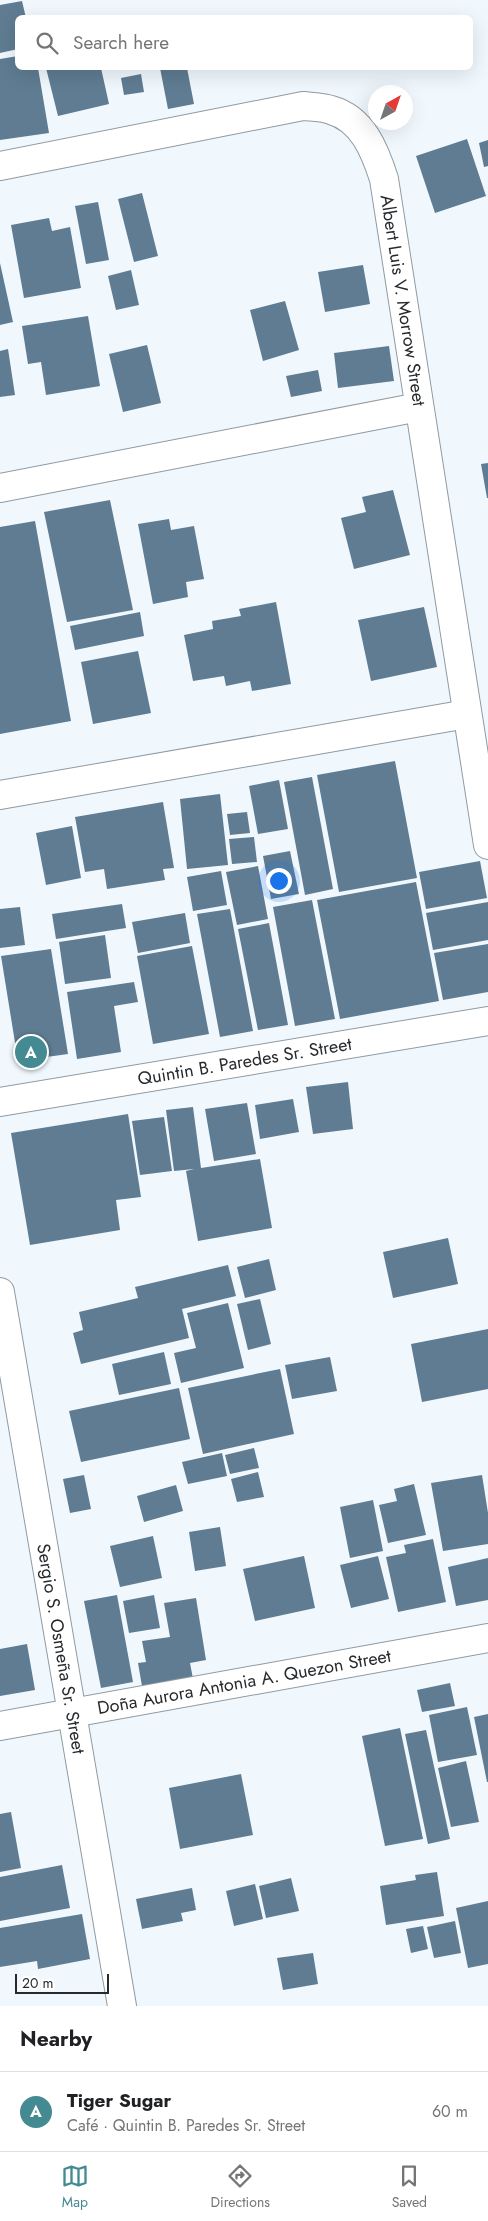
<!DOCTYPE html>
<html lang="en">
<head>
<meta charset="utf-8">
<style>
	:root { --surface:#fff; --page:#f6f6f6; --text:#202124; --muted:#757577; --line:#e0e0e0; --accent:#438a92 }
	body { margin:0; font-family:Jost,sans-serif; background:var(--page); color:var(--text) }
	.compass { position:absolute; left:368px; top:85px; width:45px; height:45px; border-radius:50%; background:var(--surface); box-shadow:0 5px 20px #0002; rotate:40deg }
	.scale { position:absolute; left:15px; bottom:12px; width:94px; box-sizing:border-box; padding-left:5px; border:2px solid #272a2d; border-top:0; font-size:14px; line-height:18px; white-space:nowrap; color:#272a2d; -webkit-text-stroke:4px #fff; paint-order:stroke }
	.you { position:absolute; left:278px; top:880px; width:18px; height:18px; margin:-12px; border:4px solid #fff; border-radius:50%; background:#1a73e8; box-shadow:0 0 0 8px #1a73e833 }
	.badge { display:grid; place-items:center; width:32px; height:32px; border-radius:50%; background:var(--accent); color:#fff; font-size:16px; font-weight:700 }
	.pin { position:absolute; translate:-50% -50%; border:2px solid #fff; box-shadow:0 1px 5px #0006 }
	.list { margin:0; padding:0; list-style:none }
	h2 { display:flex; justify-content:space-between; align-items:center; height:65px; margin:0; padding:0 20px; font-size:21px }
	h2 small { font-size:16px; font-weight:400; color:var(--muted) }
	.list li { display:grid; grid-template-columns:32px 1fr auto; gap:15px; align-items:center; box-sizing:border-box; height:80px; padding:0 20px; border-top:1px solid var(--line) }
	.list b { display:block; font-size:19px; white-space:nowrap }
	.list p { margin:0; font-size:16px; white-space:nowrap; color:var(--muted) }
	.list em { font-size:16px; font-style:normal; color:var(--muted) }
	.icon { flex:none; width:28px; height:28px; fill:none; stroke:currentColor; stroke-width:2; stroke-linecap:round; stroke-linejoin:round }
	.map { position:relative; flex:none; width:488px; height:2006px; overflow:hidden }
	.search { position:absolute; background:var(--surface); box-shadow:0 5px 20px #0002; left:15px; right:15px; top:15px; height:55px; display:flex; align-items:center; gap:12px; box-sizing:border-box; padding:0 18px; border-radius:8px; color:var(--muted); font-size:19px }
	.sheet { height:145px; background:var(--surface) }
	nav { display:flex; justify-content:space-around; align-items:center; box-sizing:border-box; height:70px; border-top:1px solid var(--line); background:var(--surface); font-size:14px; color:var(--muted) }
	nav a { display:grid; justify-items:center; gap:2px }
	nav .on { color:var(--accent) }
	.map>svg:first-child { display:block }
	.building { fill:#5f7c92 }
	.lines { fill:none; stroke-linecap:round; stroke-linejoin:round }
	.minor-casing { stroke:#909aa1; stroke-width:30 }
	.major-casing { stroke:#909aa1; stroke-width:30 }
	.minor { stroke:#fff; stroke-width:28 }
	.major { stroke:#fff; stroke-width:28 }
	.labels { text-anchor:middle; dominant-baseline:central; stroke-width:4; stroke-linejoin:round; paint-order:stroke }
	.street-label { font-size:18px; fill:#272a2d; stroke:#fff }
</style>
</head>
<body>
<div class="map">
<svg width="488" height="2006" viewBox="0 0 488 2006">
	<rect width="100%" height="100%" fill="#f0f8fe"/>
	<path class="building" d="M22,1l4,17h-8v31l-18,4v-48z
		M18,56v12h20l11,65 -49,7v-81z
		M46,68h55l8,36 -51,12z
		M160,68h27l7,36 -26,5z
		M141,74l3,18 -20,3 -3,-17z
		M467,139l19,57 -51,17 -19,-57z
		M488,140v26l-4,1 -5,-24z
		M142,193l16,63 -24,6 -16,-63z
		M98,202l11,58 -23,4 -11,-58z
		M49,218l3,13 18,-4 11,61 -57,10 -13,-73z
		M0,263l13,59 -13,3z
		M363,265l7,39 -45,8 -7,-40z
		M131,270l8,35 -23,5 -8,-34z
		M285,301l14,49 -36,11 -13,-51z
		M88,316l12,70 -54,9 -5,-33 -13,2 -6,-38z
		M147,345l14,58 -38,9 -14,-58z
		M389,346l5,35 -56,7 -4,-35z
		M8,349l7,46 -15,2v-46z
		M318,370l4,21 -31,6 -5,-21z
		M488,463v35h-1l-6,-34z
		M393,490l17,65 -56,14 -13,-51 25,-6 -4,-15z
		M110,500l23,110 -66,12 -23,-110z
		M169,519l2,11 23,-4 10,53 -18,3 2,15 -35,7 -15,-80z
		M35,521l36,200 -71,13v-207z
		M276,602l15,82 -39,7 -2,-10 -24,5 -2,-10 -31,5 -9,-46 29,-6 -1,-8 29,-5 -2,-7z
		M424,607l13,60 -66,14 -13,-61z
		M140,612l4,24 -69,14 -5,-24z
		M138,651l13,62 -58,11 -12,-62z
		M395,761l22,117 -78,14 -22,-117z
		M312,777l21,112 -28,6 -21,-113z
		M279,780l9,49 -30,5 -9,-48z
		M220,794l8,71 -41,4 -7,-70z
		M163,802l11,66 -11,1 2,11 -58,9 -3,-20 -19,3 -10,-55z
		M247,812l3,21 -20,2 -3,-21z
		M72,826l9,52 -35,7 -10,-52z
		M254,837l3,25 -25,2 -3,-25z
		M290,851l9,43 -28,5 -8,-43z
		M480,861l7,37 -61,11 -7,-37z
		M258,866l10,53 -31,6 -11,-53z
		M221,871l6,34 -34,6 -6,-34z
		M416,882l23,119 -99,18 -23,-119z
		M312,900l23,119 -40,7 -22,-119z
		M488,902v38l-55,10 -7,-37z
		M122,904l4,24 -70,11 -4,-25z
		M20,907l5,38 -25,3v-39z
		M230,909l23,122 -33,6 -23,-123z
		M185,913l5,30 -52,10 -6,-31z
		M269,923l19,102 -30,5 -20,-101z
		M105,935l6,43 -46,6 -6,-42z
		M488,944v48l-45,8 -9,-47z
		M192,946l17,88 -56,10 -16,-88z
		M51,949l17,105 -50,7 -17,-105z
		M134,982l4,20 -24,4 7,46 -44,7 -10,-67z
		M348,1082l5,47 -40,5 -7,-47z
		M293,1099l6,33 -39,7 -5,-34z
		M247,1103l9,51 -42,7 -9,-52z
		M193,1107l8,61 59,-9 12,69 -74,13 -12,-70 8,-2 -20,2 -8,-61z
		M128,1114l13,83 -25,3 4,30 -90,15 -19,-112z
		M164,1117l8,54 -32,4 -8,-54z
		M448,1238l10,46 -65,14 -10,-46z
		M269,1259l7,31 -31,8 -8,-31z
		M228,1265l8,31 -54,13 7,29 -108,26 -8,-31 10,-3 -4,-18 59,-14 -3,-11z
		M260,1299l11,45 -23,6 -11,-46z
		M228,1303l16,65 -63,15 -7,-30 22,-5 -9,-35z
		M488,1329v60l-66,13 -11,-58z
		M164,1352l7,32 -52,11 -7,-31z
		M330,1357l7,34 -45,8 -7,-34z
		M280,1369l14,65 -91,20 -15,-66z
		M179,1388l11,51 -109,23 -12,-51z
		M254,1448l5,20 -29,6 -5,-19z
		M222,1453l5,23 -39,8 -6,-22z
		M258,1472l6,25 -27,5 -6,-23z
		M84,1475l7,34 -21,4 -7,-34z
		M482,1475l6,38v31l-45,7 -12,-68z
		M414,1484l12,51 -38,8 -9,-38 18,-4 -3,-12z
		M176,1485l7,26 -39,11 -7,-26z
		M373,1500l10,51 -33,7 -10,-51z
		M220,1527l6,39 -31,5 -6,-39z
		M153,1536l9,42 -42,9 -10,-41z
		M433,1539l13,63 -48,10 -12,-55 20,-4 -2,-8z
		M304,1556l11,52 -60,13 -12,-52z
		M378,1556l11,43 -38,9 -11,-43z
		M488,1558v42l-32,6 -8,-39z
		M117,1595l16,87 -32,6 -17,-87z
		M154,1595l6,33 -31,5 -6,-32z
		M196,1598l10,62 -16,3 4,21 -51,8 -5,-29 8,-1 -4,-21 28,-4 -6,-34z
		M27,1644l8,46 -35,6v-47z
		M450,1683l5,23 -33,6 -5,-22z
		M467,1707l10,48 -39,7 -9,-47z
		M488,1714v68h-1l-13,-65z
		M400,1728l23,111 -38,7 -23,-110z
		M426,1730l24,109 -22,5 -23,-110z
		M466,1761l13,61 -28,5 -13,-59z
		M241,1774l12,61 -73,14 -11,-61z
		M11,1812l10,56 -21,4v-58z
		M62,1865l8,43 -70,13v-44z
		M437,1872l7,44 -58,9 -6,-39 36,-6 -1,-5z
		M291,1878l8,33 -33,7 -7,-32z
		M255,1884l8,35 -29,7 -8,-35z
		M192,1888l4,22 -15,3 2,8 -41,8 -6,-30z
		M488,1901v63l-20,4 -12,-60z
		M82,1914l8,45 -52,10 -1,-8 -37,6v-39z
		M455,1921l6,32 -27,5 -7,-31z
		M423,1926l5,23 -17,4 -5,-24z
		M313,1953l5,31 -35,6 -6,-32z"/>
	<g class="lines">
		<defs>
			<g id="minor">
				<path id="s1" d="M0,166l303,-60c9,1 20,1 28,4 32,9 44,41 53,69l104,666"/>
				<path d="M0,488l419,-81"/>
				<path d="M0,795l467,-81"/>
				<path id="s2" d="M0,1292l122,714"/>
				<path id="s3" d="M0,1726l488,-88"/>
			</g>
			<g id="major">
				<path id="s4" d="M0,1102l488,-81"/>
			</g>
		</defs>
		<use href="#minor" class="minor-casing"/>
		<use href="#major" class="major-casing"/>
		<use href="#minor" class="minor"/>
		<use href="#major" class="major"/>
	</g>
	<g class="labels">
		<g class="street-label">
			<text stroke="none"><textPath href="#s1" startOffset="551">Albert Luis V. Morrow Street</textPath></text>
			<text stroke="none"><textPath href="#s4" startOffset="248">Quintin B. Paredes Sr. Street</textPath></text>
			<text stroke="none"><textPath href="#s2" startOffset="362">Sergio S. Osmeña Sr. Street</textPath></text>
			<text stroke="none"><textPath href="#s3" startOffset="248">Doña Aurora Antonia A. Quezon Street</textPath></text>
		</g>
	</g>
</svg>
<svg class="compass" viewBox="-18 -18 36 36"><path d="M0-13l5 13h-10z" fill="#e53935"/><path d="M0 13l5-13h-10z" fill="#757577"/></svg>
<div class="scale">20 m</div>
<div class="you"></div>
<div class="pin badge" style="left:31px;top:1052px">A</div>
<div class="search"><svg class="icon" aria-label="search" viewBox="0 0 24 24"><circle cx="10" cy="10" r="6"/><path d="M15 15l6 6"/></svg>Search here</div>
</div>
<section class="sheet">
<h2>Nearby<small></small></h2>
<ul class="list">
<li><span class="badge">A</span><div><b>Tiger Sugar</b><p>Café · Quintin B. Paredes Sr. Street</p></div><em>60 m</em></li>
</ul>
</section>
<nav>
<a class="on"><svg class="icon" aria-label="map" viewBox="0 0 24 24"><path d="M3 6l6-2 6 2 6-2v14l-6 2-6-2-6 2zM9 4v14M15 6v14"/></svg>Map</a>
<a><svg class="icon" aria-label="directions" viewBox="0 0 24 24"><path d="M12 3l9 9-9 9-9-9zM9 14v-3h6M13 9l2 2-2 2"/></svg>Directions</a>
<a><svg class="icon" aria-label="saved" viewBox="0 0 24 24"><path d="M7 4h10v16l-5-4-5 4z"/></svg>Saved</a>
</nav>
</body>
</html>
